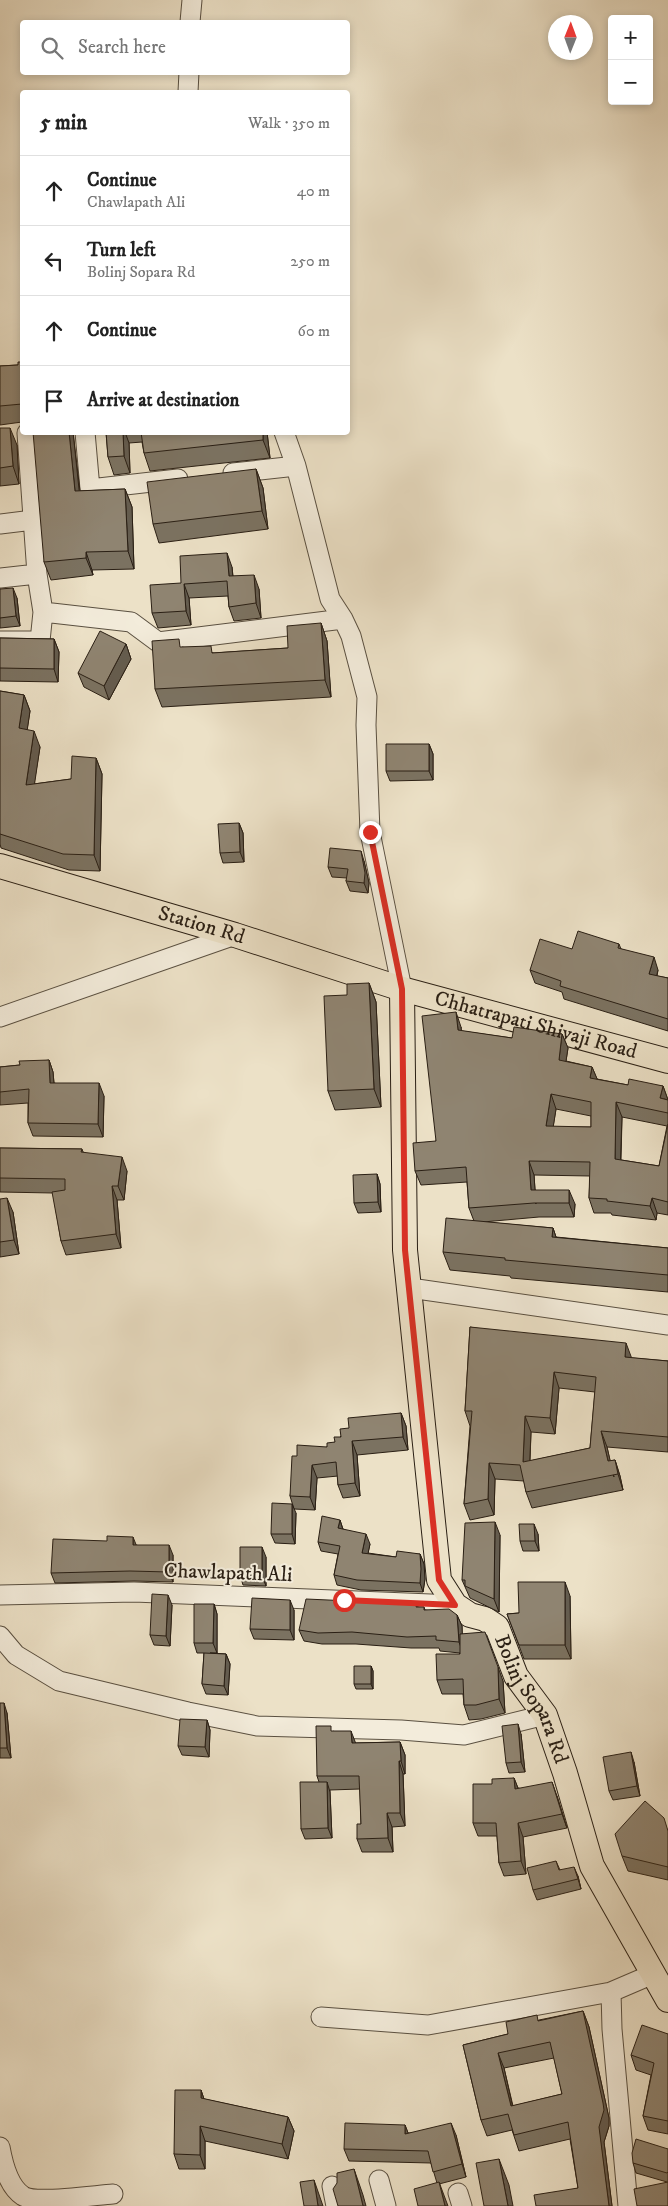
<!DOCTYPE html>
<html lang="en">
<head>
<meta charset="utf-8">
<style>
	:root { --surface:#fff; --page:#f2f2f2; --text:#222; --muted:#767676; --line:#e0e0e0 }
	body { margin:0; font-family:"IM FELL DW Pica",serif; background:var(--page); color:var(--text) }
	.controls { position:absolute; right:15px; top:15px; display:grid; overflow:hidden; border-radius:5px; box-shadow:0 2px 8px #0003 }
	.controls button { width:45px; height:45px; display:grid; place-items:center; padding:0; border:0; border-bottom:1px solid var(--line); background:var(--surface); color:var(--text); font:25px sans-serif }
	.compass { position:absolute; left:548px; top:15px; width:45px; height:45px; border-radius:50%; background:var(--surface); box-shadow:0 2px 8px #0003; rotate:1deg }
	.stop { position:absolute; width:15px; height:15px; margin:-11px; border:4px solid #d93025; border-radius:50%; background:#fff }
	.stop.end { background:#d93025; border-color:#fff; box-shadow:0 1px 5px #0008 }
	.list { margin:0; padding:0; list-style:none }
	h2 { display:flex; justify-content:space-between; align-items:center; height:65px; margin:0; padding:0 20px; font-size:21px }
	h2 small { font-size:16px; font-weight:400; color:var(--muted) }
	.list li { display:grid; grid-template-columns:32px 1fr auto; gap:15px; align-items:center; box-sizing:border-box; height:70px; padding:0 20px; border-top:1px solid var(--line) }
	.list b { display:block; font-size:19px; white-space:nowrap }
	.list p { margin:0; font-size:16px; white-space:nowrap; color:var(--muted) }
	.list em { font-size:16px; font-style:normal; color:var(--muted) }
	.icon { flex:none; width:28px; height:28px; fill:none; stroke:currentColor; stroke-width:2; stroke-linecap:round; stroke-linejoin:round }
	.map { position:relative; flex:none; width:668px; height:2206px; overflow:hidden }
	.search { position:absolute; background:var(--surface); box-shadow:0 2px 8px #0003; left:20px; top:20px; width:330px; height:55px; display:flex; align-items:center; gap:12px; box-sizing:border-box; padding:0 18px; border-radius:5px; color:var(--muted); font-size:19px }
	.panel { position:absolute; background:var(--surface); box-shadow:0 2px 8px #0003; left:20px; top:90px; width:330px; height:345px; border-radius:5px }
	.map>svg:first-child { display:block }
	.lines { fill:none; stroke-linecap:round; stroke-linejoin:round }
	.minor-casing { stroke:#5a5041; stroke-width:21 }
	.major-casing { stroke:#2a1f14; stroke-width:26 }
	.minor { stroke:#f3ecdb; stroke-width:19 }
	.major { stroke:#ece1c7; stroke-width:24 }
	.wall { fill:#7b7261; stroke:#2a1f14; fill-rule:evenodd }
	.shaded-wall { fill:#645c4f; stroke:#2a1f14 }
	.building { fill:#8f8471; stroke:#2a1f14; fill-rule:evenodd }
	.route { stroke:#d93025; stroke-width:6 }
	.labels { text-anchor:middle; dominant-baseline:central; stroke-width:4; stroke-linejoin:round; paint-order:stroke }
	.street-label { font-size:21px; fill:#2a1f14; stroke:#f3ecdb }
</style>
</head>
<body>
<div class="map">
<svg width="668" height="2206" viewBox="0 0 668 2206">
	<rect width="100%" height="100%" fill="#ece1c7"/>
	<filter id="stains"><feTurbulence type="fractalNoise" baseFrequency=".004" numOctaves="4"/><feColorMatrix values="0 0 0 0 .2 0 0 0 0 .09 0 0 0 0 .02 0 0 0 .5 -.17"/></filter>
	<radialGradient id="worn" r=".72"><stop offset=".6" stop-color="#630" stop-opacity="0"/><stop offset="1" stop-color="#630" stop-opacity=".3"/></radialGradient>
	<g class="lines">
		<defs>
			<path id="minor" d="M190,22l2,-22
				M188,92l1,-20
				M85,432l5,57 88,-10
				M284,432l12,34 34,133 13,20 8,17 16,61 -1,28 4,107 32,157
				M27,433l10,141 6,38 88,10 27,20 185,-23
				M233,473l63,-7
				M0,524l33,-4
				M0,578l37,-4
				M0,641h40l3,-29
				M0,1017l235,-82
				M410,1288l258,37
				M0,1595l134,-3 321,13
				M0,1636l16,19 43,26 129,31 69,14 144,4 63,5 81,-20
				M321,2017l107,8 183,-33
				M0,2147c3,17 8,39 23,49 13,8 73,-1 90,-2
				M379,2180l7,26
				M332,2186l4,20
				M458,2193l4,13
				M628,2206l-16,-177 -1,-37 42,-18"/>
			<g id="major">
				<path id="s1" d="M0,866l235,69 167,54 266,72"/>
				<path id="s2" d="M402,989l3,261 34,330 16,25 15,10 15,4 12,8 19,49 29,39 20,58 27,93 76,134"/>
			</g>
		</defs>
		<use href="#minor" class="minor-casing"/>
		<use href="#major" class="major-casing"/>
		<use href="#minor" class="minor"/>
		<use href="#major" class="major"/>
	</g>
	<path class="wall" d="M22,362v60l-22,3v-59l18,-1z
		M0,428l17,17 2,39 -19,2z
		M73,432l7,59 45,-2 7,18 2,62 -42,1 1,5 -42,5 -7,-18z
		M106,432h161l3,26 -120,13 -6,-18 -2,-11 -13,1 1,30 -16,2 -6,-18z
		M256,469l7,19 5,41 -109,14 -6,-19z
		M232,567l1,9 26,13 2,29 -27,3 -5,-14 -1,-11 -39,2 2,27 -33,3 -6,-15 29,-30z
		M0,589l17,9 3,28 -20,2z
		M321,623l6,18 4,56 -169,10 -7,-18 27,-42 32,6 74,-5z
		M0,638l54,1 5,13 -1,30 -58,-1z
		M126,644l5,15 -22,41 -25,-13 -6,-14z
		M0,691l24,4 6,16 -3,19 13,17 -6,37 37,-5 25,-21 6,16 -2,97 -31,-1 -68,-22 -1,-4z
		M429,744l4,10v26l-43,1 -4,-10z
		M239,823l4,10 1,29 -21,1 -3,-10z
		M364,861l5,22 -1,10 -18,-2 -4,-10 1,-3 -15,-1 -4,-10z
		M619,944l2,5 37,21 -1,6 11,2v53l-104,-32 -2,-7 -27,-9 -5,-13 42,-21z
		M369,983l7,19 5,105 -46,3 -7,-19 19,-96z
		M461,1027v4l51,7 50,-4 6,14 -2,13 26,6 5,12 31,6 35,1 5,14v115l-11,-2 -1,7 -44,-5 -1,-2h-17l-5,-15 1,-22 -56,-1 1,15 40,14 -1,13h-35l-56,5 70,6 3,9 112,11v44l-157,-14 -1,-2 -60,-6 -7,-18 31,-31 -5,-13 -2,-26 -46,3 -6,-14 21,-30zM556,1109l35,7v11h-38zM622,1117l45,9 -8,40 -38,-6z
		M49,1060l4,12 1,11 50,13 -1,41 -70,-1 -5,-13v-20l-28,2v-38l20,-2z
		M0,1148l82,1 1,3 44,19 -3,29h-7l4,48 -55,7 -5,-14 -8,-48 -53,-1z
		M377,1174l3,10 1,28 -23,1 -4,-10z
		M0,1199l13,13 6,42 -19,3z
		M470,1327l162,31 36,3v91l-61,-5 3,14 5,-1 5,16 3,14 -91,18 -6,-16 -2,-11 -29,-2 -1,36 -24,5 -6,-16 6,-78 -5,-15zM559,1388l36,4 -5,56 -60,13 1,-29 24,2z
		M401,1413l5,13 2,24 -51,5 3,41 -17,2 -5,-13v-9l-21,2 -2,32 -21,-1 -4,-13 7,-40 30,-9 8,-5 14,-14z
		M296,1513l-1,31 -20,-1 -4,-9z
		M340,1520l3,9 27,15 -2,9 28,4 24,-3 4,10 1,15 -2,13 -62,-2 -24,-5 -3,-10 4,-21 -17,-3 -3,-9z
		M538,1534l1,17h-16l-3,-10z
		M500,1535l-1,77 -29,-14 -8,-18z
		M136,1545l37,10v27l-39,-1 -79,2 -4,-10z
		M266,1557v29l-23,-1 -3,-10z
		M570,1596l1,63h-47l-17,-45 12,-1z
		M214,1604l3,10v39h-7l16,1 4,10 -2,31 -22,-1 -4,-10 2,-31h-7l-3,-10z
		M417,1604l1,3h6l1,3 32,5 5,11v7l41,48 2,32 -24,6 -12,1 -5,-15 -1,-11h-21l-5,-14 23,-27 -20,-2 -1,-3h-28l-55,-4h-34l-18,-3 -5,-11z
		M172,1605l-2,41 -16,-1 -4,-10z
		M294,1610v30l-40,-1 -4,-10z
		M371,1666l2,5v18h-17l-2,-5z
		M0,1703l7,10 4,45h-11z
		M207,1720l3,10 -1,27 -27,-2 -4,-9z
		M333,1731l23,12 44,-1 5,13v19h-2l2,52 -13,1 1,25h-31l-5,-13 4,-15 -1,-35 -30,1v2l2,46 -27,1 -4,-10 18,-47 -2,-6z
		M521,1734l4,38 -16,1 -3,-10z
		M634,1762l6,34 -27,4 -4,-9z
		M514,1778l4,10 39,8 10,32 -44,9 3,37 -22,2 -5,-13 -2,-27h-19l-5,-13 19,-39z
		M668,1829v51l-40,-9 -6,-15z
		M556,1861l4,9 18,6 3,13 -44,11 -4,-10z
		M583,2011l6,16 20,91v8l-5,16 8,64h-76l42,-18 -8,-49 -51,12 -7,-21 -25,6 -6,-16 -18,-75 45,-11 31,-14zM554,2058l8,36 -49,12 -9,-38z
		M668,2034v100l-20,-4 -5,-14 8,-41 -15,-5 -5,-15z
		M201,2090l3,9 84,18 6,14 -6,28 -83,-18v28h-26l-5,-15z
		M405,2125l3,8 48,2 10,42 -27,7 -2,-1 -6,-20 -82,-2 -5,-12z
		M668,2149v57l-1,-24 -31,-9 -3,-10z"/>
	<path class="shaded-wall" d="M10,428l7,17 2,39 -6,-18z
		M69,432h4l8,76 -6,-17z
		M123,432h2l4,11 1,30 -6,-17z
		M263,432h4l3,26 -7,-18z
		M256,469l7,19 5,41 -6,-18z
		M125,489l7,18 2,62 -6,-18z
		M86,552l6,18 1,5 -7,-17z
		M227,553l5,14 2,24 -5,-15z
		M254,575l5,14 2,29 -5,-15z
		M184,584l5,14 2,27 -5,-14z
		M13,588l4,10 3,28 -4,-10z
		M321,623l6,18 4,56 -6,-17z
		M54,639l5,13 -1,30 -4,-13z
		M126,644l5,15 -22,41 -5,-14z
		M24,695l6,16 -5,34 -6,-17z
		M34,731l6,16 -8,54 -6,-16z
		M429,744l4,10v26l-4,-9z
		M96,758l6,16 -2,97 -6,-16z
		M239,823l4,10 1,29 -4,-10z
		M361,851l3,10 5,22 -1,10 -4,-10z
		M654,957l4,13 -4,17 -5,-13z
		M369,983l7,19 5,105 -7,-18z
		M456,1012l5,15 2,18 -5,-15z
		M562,1034l6,14 -4,26 -5,-14z
		M49,1060l4,12 2,24 -5,-13z
		M592,1067l6,14 -8,-3z
		M99,1083l5,13 -1,41 -5,-13z
		M663,1086l5,14 -8,-2z
		M551,1094l5,15 -5,32 -5,-15z
		M616,1102l6,15 -2,56 -5,-14z
		M122,1157l5,14 -3,29 -6,-14z
		M529,1161l5,14 2,29 -5,-14z
		M377,1174l3,10 1,28 -3,-10z
		M112,1186l5,14 4,48 -5,-14z
		M569,1190l6,14 -1,13 -5,-14z
		M7,1198l6,14 6,42 -5,-14z
		M652,1198l5,15 -1,7 -6,-14z
		M553,1228l6,18 -7,-9z
		M626,1343l6,16 -7,-2z
		M554,1372l5,16 -4,46 -5,-16z
		M401,1413l5,13 2,24 -5,-13z
		M525,1416l6,16 -2,46 -6,-16z
		M601,1431l6,16 7,30 -6,-16z
		M352,1441l5,14 3,41 -5,-13z
		M615,1460l5,16 3,14 -5,-16z
		M489,1463l6,16 -1,36 -6,-16z
		M312,1465l5,13 -2,32 -5,-13z
		M292,1504l4,9 -1,31 -3,-10z
		M340,1520l3,10 -5,-2z
		M495,1522l5,13 -1,77 -5,-13z
		M534,1524l4,10 1,17 -4,-10z
		M366,1534l4,10 -4,19 -4,-10z
		M133,1537l4,10 -4,-2z
		M169,1545l4,10v27l-4,-10z
		M262,1547l4,10v29l-4,-10z
		M420,1554l4,10 1,15 -2,13 -3,-9z
		M565,1582l5,14 1,63 -6,-14z
		M168,1595l4,10 -2,41 -4,-10z
		M290,1600l4,10v30l-4,-10z
		M214,1604l3,10v39l-4,-10z
		M457,1615l5,11 1,27 -4,-11z
		M226,1654l4,10 -2,31 -4,-9z
		M371,1666l2,5v18l-2,-5z
		M498,1667l5,14 2,32 -6,-14z
		M4,1703l3,10 4,45 -4,-10z
		M207,1720l3,10 -1,27 -4,-10z
		M518,1724l3,10 4,38 -4,-10z
		M351,1731l5,13 -4,-1z
		M400,1742l5,13v19l-4,-13z
		M631,1752l3,10 6,34 -3,-10z
		M399,1761l4,13 2,52 -5,-13z
		M514,1778l5,13 -4,-2z
		M327,1782l3,10 2,46 -4,-10z
		M552,1782l5,14 10,32 -5,-14z
		M387,1813l5,14 1,25 -5,-14z
		M518,1823l5,14 3,37 -5,-13z
		M574,1867l4,9 3,13 -3,-10z
		M583,2011l6,16 20,91v8l-5,16 8,64h-3z
		M498,2053l6,15 12,54 -5,-16z
		M201,2090l5,15 -5,-7z
		M288,2117l6,14 -6,28 -6,-15z
		M451,2123l5,12 10,42 -4,-13z
		M405,2125l5,13 -5,-4z
		M200,2126l5,15v28l-5,-14z
		M499,2159l10,26 4,21h-5z
		M354,2169l9,26 3,11h-3z
		M314,2180l9,26h-5z
		M439,2182l9,24h-3z"/>
	<path class="building" d="M18,362h4v42l-22,2v-40l18,-1z
		M0,428h10l3,38 -13,2z
		M33,432h36l6,59 50,-2 3,62 -42,1v6l-42,4z
		M106,432h17l1,24 -16,1z
		M141,432h122v8l-119,13z
		M256,469l6,42 -109,13 -6,-42z
		M227,553l2,23 25,-1 2,28 -27,4 -2,-26 -43,3 2,27 -34,2 -2,-28 31,-2 -1,-27z
		M13,588l3,28 -16,2v-29z
		M321,623l4,57 -170,9 -3,-48 27,-2 1,8 31,-1 1,7 76,-5 -1,-22z
		M100,631l26,13 -22,42 -26,-13z
		M0,638l54,1v30l-54,-1z
		M0,691l24,4 -5,33 15,3 -8,54 45,-6 1,-23 24,2 -2,97 -31,-1 -63,-20z
		M386,744h43v27h-43z
		M239,823l1,29 -20,1 -2,-29z
		M330,848l31,3 4,22 -1,10 -18,-2 2,-12 -20,-2z
		M578,931l41,13 -1,4 36,9 -5,17 19,4v41l-108,-33 1,-5 -31,-11 10,-31 32,10z
		M369,983l5,106 -46,2 -4,-95 23,-1v-11z
		M456,1012l2,18 54,8 2,-11 48,7 -3,26 33,7 -2,11 38,7 1,-6 34,7 -3,12 8,2v13l-52,-11 -1,57 44,7 9,-42v78l-16,-4 -2,8 -43,-5v-2l-18,-1 1,-36 -61,-1 2,29h38v13h-35l-65,5 -3,-41 -51,4 -2,-28 23,-2 -14,-125zM551,1094l40,8v25l-45,-1z
		M49,1060l1,23h49l-1,41 -70,-1 1,-34 -29,3v-25l20,-2 -1,-4z
		M0,1148l82,1 -1,3 41,5 -4,29h-6l4,48 -55,7 -9,-49 13,-2v-11l-65,-1z
		M377,1174l1,28 -24,1 -1,-28z
		M7,1198l7,42 -14,2v-43z
		M446,1218l107,10 -1,9 116,11v27l-163,-15v-2l-62,-6z
		M470,1327l156,16 -1,14 43,4v76l-67,-6 7,30 7,-1 3,14 -92,18 -6,-27 -31,-2 -1,36 -24,5 8,-93h-7zM554,1372l42,5 -6,71 -67,14 2,-46 25,2z
		M401,1413l2,24 -51,4 3,42 -17,2 -2,-23 -24,3 -2,32 -20,-1 2,-40h5v-11l30,2v-4l8,-1 -1,-5h7l-1,-8 9,-1 -1,-10z
		M272,1503l20,1v30h-21z
		M322,1516l18,4 -2,8 28,6 -4,19 34,4 1,-6 23,3 1,15 -1,14 -63,-3 -23,-5 6,-29 -22,-4z
		M495,1522l-1,77 -29,-13v-6h-3l3,-57z
		M519,1524h15l1,17h-15z
		M107,1536l26,1v8h36v27l-39,-1 -79,2 2,-34 54,2z
		M240,1547h22v29l-22,-1z
		M518,1582h47v63h-46l-12,-31 12,-1z
		M152,1594l16,1 -2,41 -16,-1z
		M252,1598l38,2v30l-40,-1z
		M306,1599l111,5 -1,3h8v3l25,-1 8,6 2,27 -23,-2v-4l-29,1 -55,-5 -34,1 -19,-3z
		M194,1604h20l-1,39h-19z
		M485,1632l13,35 1,32 -23,6h-12l-1,-26 -26,1 -1,-26h24v-20z
		M204,1653l22,1 -2,32 -22,-2z
		M354,1666h17v18h-17z
		M0,1703h4l3,45h-7z
		M180,1719l27,1 -2,27 -27,-1z
		M518,1724l3,38 -15,1 -4,-37z
		M316,1726h15v5h20l1,12 48,-1 1,19h-2l1,52h-13l1,25 -31,1v-15h4l-2,-48h-42z
		M631,1752l6,34 -28,5 -6,-34z
		M514,1778l1,11 37,-7 10,32 -44,9 3,38 -22,2 -3,-40h-23v-39h19v-5z
		M300,1782h27l1,46 -27,1z
		M645,1801l19,17 4,13v36l-46,-11 -7,-22z
		M556,1861l3,9 15,-3 4,12 -45,11 -6,-22z
		M583,2011l20,92 1,7 -5,17 10,79h-73l-2,-11 44,-7 -10,-66 -54,13 -6,-21 -27,6 -18,-75 45,-11 -2,-12 31,-7 1,6zM550,2042l12,52 -51,12 -13,-53z
		M642,2025l26,9v87l-25,-5 11,-53 -23,-8z
		M175,2090h26v8l87,19 -6,27 -82,-18v29l-26,-1z
		M345,2123l60,2v9l46,-11 11,41 -29,8 -5,-21 -84,-2z
		M636,2139l32,10v23l-1,1 -34,-10 -1,-10z
		M499,2159l9,47h-24l-8,-43z
		M354,2169l9,37h-25l-5,-17 4,-6v-10z
		M314,2180l4,26h-14l-4,-24z
		M439,2182l6,24h-27l-4,-17z
		M668,2182v24h-31l-3,-17z"/>
	<g class="lines">
		<path class="route" d="M344,1600l111,5 -16,-25 -34,-330 -3,-261 -32,-157"/>
	</g>
	<g class="labels">
		<g class="street-label">
			<text stroke="none"><textPath href="#s1" startOffset="210">Station Rd</textPath></text>
			<text stroke="none"><textPath href="#s1" startOffset="559">Chhatrapati Shivaji Road</textPath></text>
			<text transform="translate(228 1573) rotate(2)">Chawlapath Ali</text>
			<text stroke="none"><textPath href="#s2" startOffset="751">Bolinj Sopara Rd</textPath></text>
		</g>
	</g>
	<rect width="100%" height="100%" filter="url(#stains)"/>
	<rect width="100%" height="100%" fill="url(#worn)"/>
</svg>
<div class="controls">
<button>+</button>
<button>−</button>
</div>
<svg class="compass" viewBox="-18 -18 36 36"><path d="M0-13l5 13h-10z" fill="#e53935"/><path d="M0 13l5-13h-10z" fill="#767676"/></svg>
<div class="stop" style="left:344px;top:1600px"></div>
<div class="stop end" style="left:370px;top:832px"></div>
<div class="search"><svg class="icon" aria-label="search" viewBox="0 0 24 24"><circle cx="10" cy="10" r="6"/><path d="M15 15l6 6"/></svg>Search here</div>
<section class="panel">
<h2>5 min<small>Walk · 350 m</small></h2>
<ul class="list">
<li><svg class="icon" aria-label="ahead" viewBox="0 0 24 24"><path d="M12 20V5M6 11l6-6 6 6"/></svg><div><b>Continue</b><p>Chawlapath Ali</p></div><em>40 m</em></li>
<li><svg class="icon" aria-label="left" viewBox="0 0 24 24"><path d="M17 20v-9H6M10 6l-5 5 5 5"/></svg><div><b>Turn left</b><p>Bolinj Sopara Rd</p></div><em>250 m</em></li>
<li><svg class="icon" aria-label="ahead" viewBox="0 0 24 24"><path d="M12 20V5M6 11l6-6 6 6"/></svg><div><b>Continue</b></div><em>60 m</em></li>
<li><svg class="icon" aria-label="arrive" viewBox="0 0 24 24"><path d="M6 21V4h12l-3 4 3 4H6"/></svg><div><b>Arrive at destination</b></div></li>
</ul>
</section>
</div>
</body>
</html>
